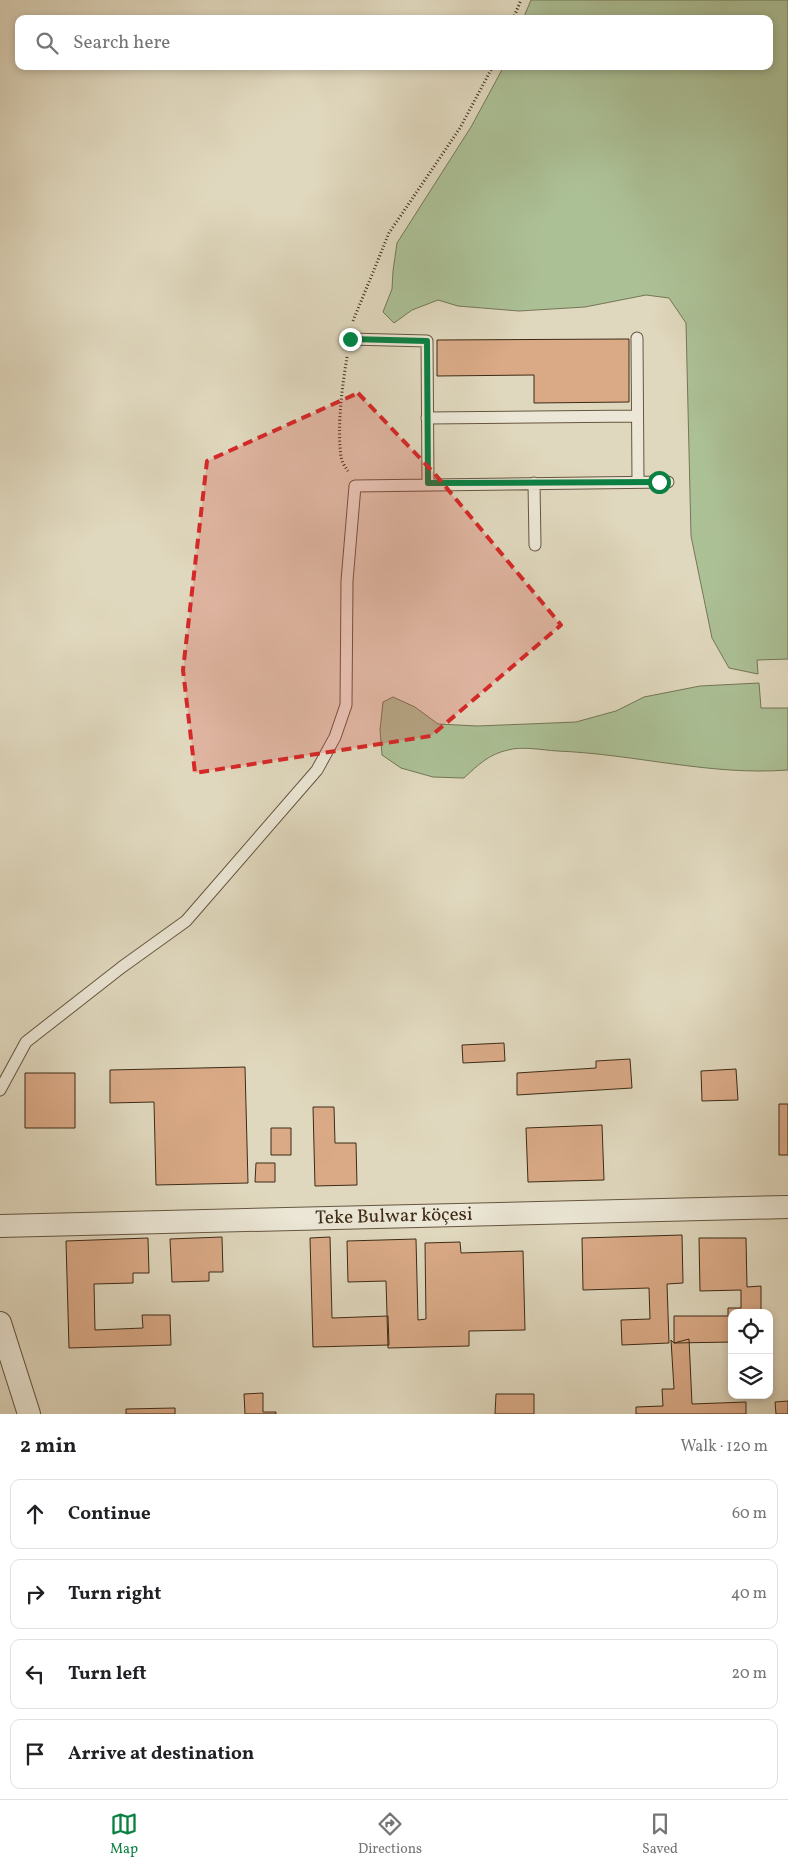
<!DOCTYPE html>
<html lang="en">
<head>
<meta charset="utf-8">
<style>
	:root { --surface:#fff; --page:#f2f2f2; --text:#202124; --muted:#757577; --line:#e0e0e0; --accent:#0b8043 }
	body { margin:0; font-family:Vollkorn,serif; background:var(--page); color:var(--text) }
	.controls { position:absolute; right:15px; bottom:15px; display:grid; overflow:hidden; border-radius:10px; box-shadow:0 2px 8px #0003 }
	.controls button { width:45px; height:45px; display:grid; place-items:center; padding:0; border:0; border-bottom:1px solid var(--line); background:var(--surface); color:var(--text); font:25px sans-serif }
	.stop { position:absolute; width:15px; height:15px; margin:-11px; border:4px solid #0b8043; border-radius:50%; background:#fff }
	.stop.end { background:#0b8043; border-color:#fff; box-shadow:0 1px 5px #0008 }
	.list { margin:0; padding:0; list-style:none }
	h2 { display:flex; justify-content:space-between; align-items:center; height:65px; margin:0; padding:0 20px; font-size:21px }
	h2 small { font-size:16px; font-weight:400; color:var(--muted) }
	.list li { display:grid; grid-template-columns:32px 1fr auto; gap:15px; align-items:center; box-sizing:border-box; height:70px; margin:0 10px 10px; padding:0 10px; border:1px solid var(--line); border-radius:10px }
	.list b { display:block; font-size:19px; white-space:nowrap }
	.list em { font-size:16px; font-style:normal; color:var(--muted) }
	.icon { flex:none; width:28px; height:28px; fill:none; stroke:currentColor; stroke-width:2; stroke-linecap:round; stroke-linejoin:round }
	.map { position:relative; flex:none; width:788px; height:1414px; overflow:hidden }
	.search { position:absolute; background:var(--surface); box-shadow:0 2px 8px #0003; left:15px; right:15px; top:15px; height:55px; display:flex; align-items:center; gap:12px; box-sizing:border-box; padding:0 18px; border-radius:10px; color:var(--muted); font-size:19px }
	.sheet { height:385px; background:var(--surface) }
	nav { display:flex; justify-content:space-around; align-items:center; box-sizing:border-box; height:70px; border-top:1px solid var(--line); background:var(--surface); font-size:14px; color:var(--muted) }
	nav a { display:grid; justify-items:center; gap:2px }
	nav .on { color:var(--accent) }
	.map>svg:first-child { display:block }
	.green { fill:#acc096; stroke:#747656 }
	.building { fill:#daaa87; stroke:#3d2b16 }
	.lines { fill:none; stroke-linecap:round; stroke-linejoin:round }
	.service-casing { stroke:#665640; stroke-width:13 }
	.minor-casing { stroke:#665640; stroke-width:24 }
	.path { stroke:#3d2b16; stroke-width:3; stroke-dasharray:1 2.5; stroke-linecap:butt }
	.service { stroke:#ebe6d5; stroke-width:11 }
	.minor { stroke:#ebe6d5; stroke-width:22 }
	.route { stroke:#0b8043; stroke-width:6 }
	.marked { fill:#d62828; fill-opacity:0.2; stroke:#d62828; stroke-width:4; stroke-dasharray:10 6; stroke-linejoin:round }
	.labels { text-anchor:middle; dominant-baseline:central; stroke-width:4; stroke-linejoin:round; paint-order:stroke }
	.street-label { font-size:19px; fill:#3d2b16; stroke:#ebe6d5 }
</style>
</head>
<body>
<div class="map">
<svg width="788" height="1414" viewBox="0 0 788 1414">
	<rect width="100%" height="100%" fill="#e0d8be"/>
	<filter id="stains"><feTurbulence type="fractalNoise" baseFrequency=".004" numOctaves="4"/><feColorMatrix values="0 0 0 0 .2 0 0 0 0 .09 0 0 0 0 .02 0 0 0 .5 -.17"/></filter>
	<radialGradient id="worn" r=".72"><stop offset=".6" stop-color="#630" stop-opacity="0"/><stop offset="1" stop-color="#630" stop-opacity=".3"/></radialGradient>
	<path class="green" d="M531,0h257v659l-31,1 1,14 -29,-6 -17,-30 -21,-102 -5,-213 -17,-25 -23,-3 -61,12 -66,4 -61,-5 -20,-6 -26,10 -18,13 -11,-11 9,-23 1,-18 4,-28 74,-116 33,-61h265v-47h-246z
		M759,683l2,25h27v62c-78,6 -153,-16 -231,-19 -14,-1 -36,-5 -49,-1 -19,4 -30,15 -44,28l-31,-1 -32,-9 -19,-13 -2,-25 3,-28 10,-5 22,10 23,17 39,2 51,-2 48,-2 40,-11 28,-14 56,-11z"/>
	<path class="building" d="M629,339v63l-95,1v-28l-97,1v-36z
		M504,1043l1,18 -42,2 -1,-18z
		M630,1059l2,29 -115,7v-22l79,-5v-7z
		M245,1067l3,116 -92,2 -2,-83 -44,1v-33z
		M736,1069l2,31 -36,1 -1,-30z
		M25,1073h50v55h-50z
		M779,1104h9v51h-9z
		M313,1107h21l1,36h21l1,42 -42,1z
		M602,1125l2,55 -76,2 -2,-54z
		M271,1128h20v27h-20z
		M256,1163h19v19h-20z
		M682,1235l1,48 -16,1 2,59 -47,2 -1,-25 29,-1 -1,-31 -66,2 -1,-52z
		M222,1237l1,35h-14v9l-37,1 -2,-43z
		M330,1237l2,81 56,-2 1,29 -76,2 -3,-109z
		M148,1238l1,35h-16v10l-39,1 1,46 48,-2 -1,-13h28l1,30 -102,3 -3,-107z
		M699,1238h47l1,49 14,-1v27h-29v29l-58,1v-27h54v-8h13v-18l-41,1z
		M416,1239l2,81 8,-1 -1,-76 35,-1 1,11 62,-2 2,79 -56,1v15l-81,2 -2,-67 -38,1 -1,-41z
		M689,1339l3,65 54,-2v12h-110v-7l27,-1 -1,-17h12l-3,-49 3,3z
		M263,1393v19h13v2h-31l-1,-20z
		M496,1394h38v20h-39z
		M788,1401v13h-12l-1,-12z
		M175,1408v6h-49v-5z"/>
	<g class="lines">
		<defs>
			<path id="service" d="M637,338l1,144
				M350,339l77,2 1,142
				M427,418l210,-2
				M534,483l1,62
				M0,1090l26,-48 96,-75 64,-46 131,-151 18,-33 11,-32 1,-124 8,-95 313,-4"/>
			<g id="minor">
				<path id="s1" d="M0,1226l788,-19"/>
				<path d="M0,1323l29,91"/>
			</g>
		</defs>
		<use href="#service" class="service-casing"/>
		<use href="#minor" class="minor-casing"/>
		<path class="path" d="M513,19l8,-19
			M353,321l36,-88 71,-105 33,-62
			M347,357c-5,30 -10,70 -6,100 1,5 4,10 7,14"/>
		<use href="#service" class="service"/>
		<use href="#minor" class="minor"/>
	</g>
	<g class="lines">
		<path class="route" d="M350,339l77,2 1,142 231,-1"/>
	</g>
	<path class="marked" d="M358,393l77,81 126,151 -130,111 -236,37 -12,-103 24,-209z"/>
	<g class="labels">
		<g class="street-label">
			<text stroke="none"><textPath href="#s1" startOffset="394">Teke Bulwar köçesi</textPath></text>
		</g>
	</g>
	<rect width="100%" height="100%" filter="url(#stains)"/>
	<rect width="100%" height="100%" fill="url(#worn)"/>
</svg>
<div class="controls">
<button><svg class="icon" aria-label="locate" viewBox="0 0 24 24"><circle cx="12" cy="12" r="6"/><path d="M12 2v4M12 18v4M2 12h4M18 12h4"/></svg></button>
<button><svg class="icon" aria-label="layers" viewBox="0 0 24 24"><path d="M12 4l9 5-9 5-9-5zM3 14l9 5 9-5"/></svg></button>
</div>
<div class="stop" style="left:659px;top:482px"></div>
<div class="stop end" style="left:350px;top:339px"></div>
<div class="search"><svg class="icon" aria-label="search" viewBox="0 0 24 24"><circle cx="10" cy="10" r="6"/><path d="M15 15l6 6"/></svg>Search here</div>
</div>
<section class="sheet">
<h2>2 min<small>Walk · 120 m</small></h2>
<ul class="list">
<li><svg class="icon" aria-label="ahead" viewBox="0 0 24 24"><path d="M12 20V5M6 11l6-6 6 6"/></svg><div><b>Continue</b></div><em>60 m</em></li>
<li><svg class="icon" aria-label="right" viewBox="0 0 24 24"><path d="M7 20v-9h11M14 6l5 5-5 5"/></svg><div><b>Turn right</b></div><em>40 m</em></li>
<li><svg class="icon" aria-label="left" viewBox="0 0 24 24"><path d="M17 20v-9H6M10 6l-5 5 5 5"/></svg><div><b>Turn left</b></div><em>20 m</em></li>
<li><svg class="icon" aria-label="arrive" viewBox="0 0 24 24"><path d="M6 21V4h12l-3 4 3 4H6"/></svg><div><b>Arrive at destination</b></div></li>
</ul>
</section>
<nav>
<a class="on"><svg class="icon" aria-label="map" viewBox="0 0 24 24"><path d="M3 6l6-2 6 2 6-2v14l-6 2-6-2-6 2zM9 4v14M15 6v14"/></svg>Map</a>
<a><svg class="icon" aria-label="directions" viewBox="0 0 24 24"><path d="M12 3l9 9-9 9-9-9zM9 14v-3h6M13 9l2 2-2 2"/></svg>Directions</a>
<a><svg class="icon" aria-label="saved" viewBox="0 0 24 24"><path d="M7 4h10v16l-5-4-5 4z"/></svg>Saved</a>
</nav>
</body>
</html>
